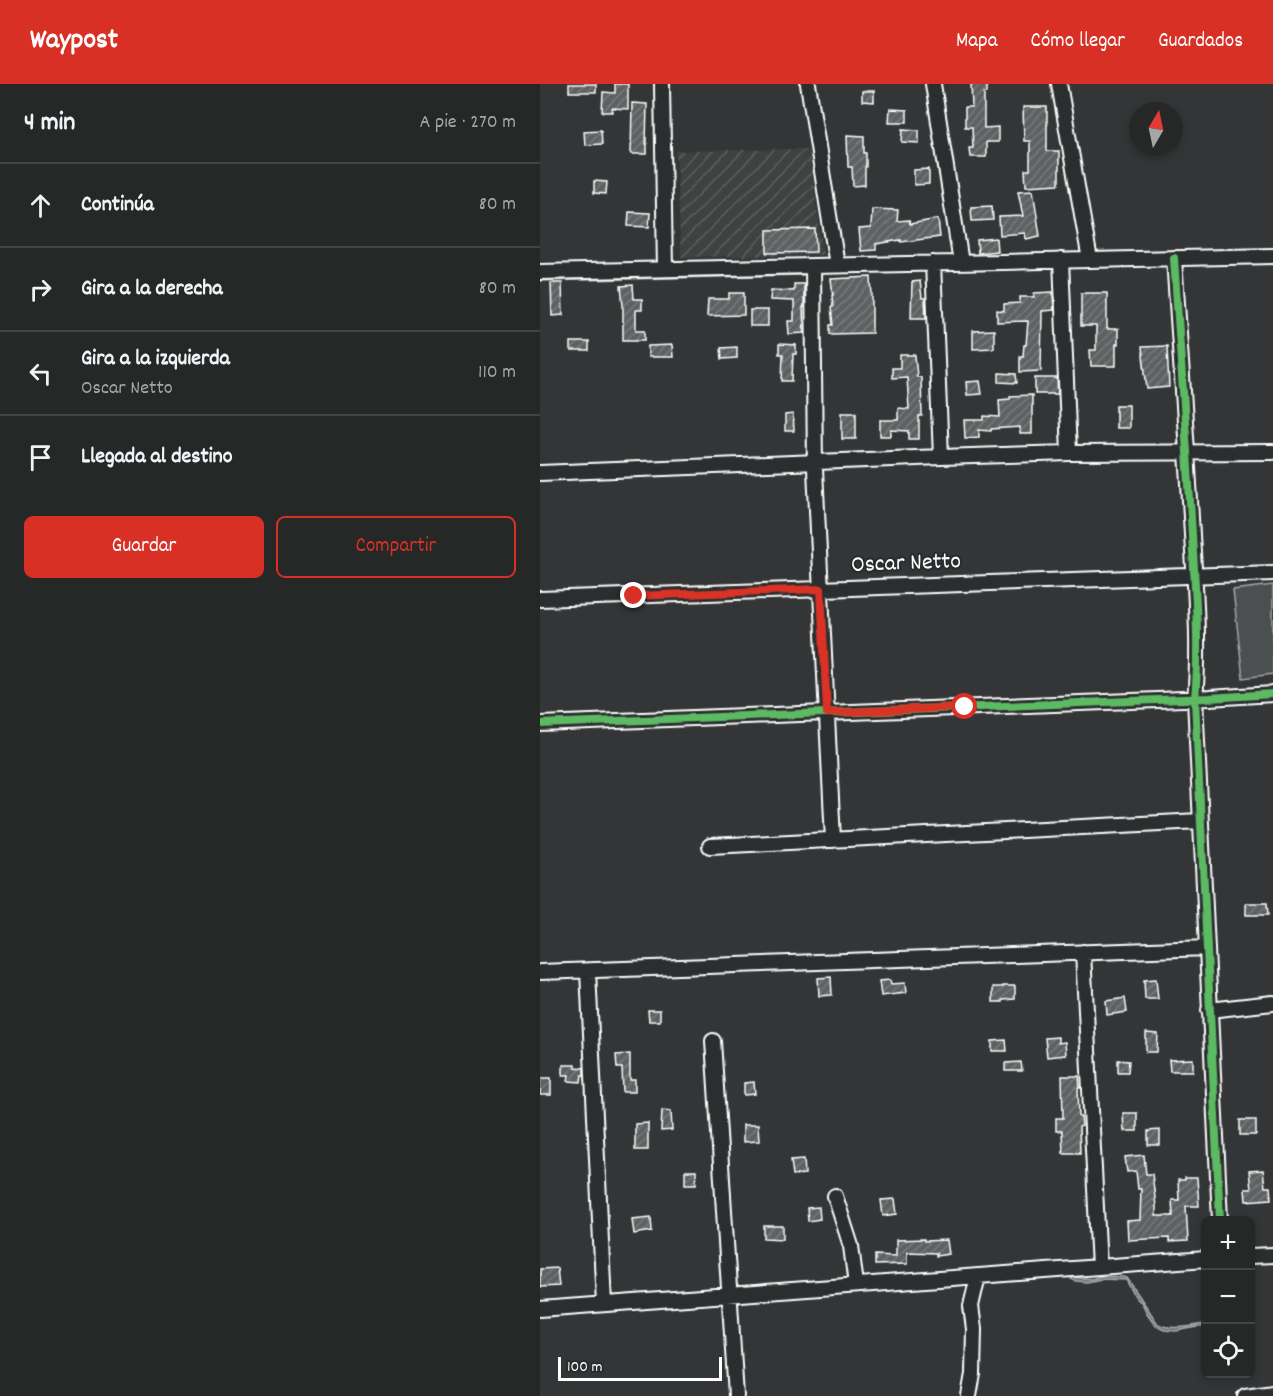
<!DOCTYPE html>
<html lang="es">
<head>
<meta charset="utf-8">
<style>
	:root { --surface:#262828; --page:#323434; --text:#f1f3f6; --muted:#a4a6a8; --line:#424445; --accent:#d93025 }
	body { margin:0; font-family:Dekko,sans-serif; background:var(--page); color:var(--text) }
	.controls { position:absolute; right:18px; bottom:18px; display:grid; overflow:hidden; border-radius:9px; box-shadow:0 3px 9px #0003 }
	.controls button { width:54px; height:54px; display:grid; place-items:center; padding:0; border:0; border-bottom:2px solid var(--line); background:var(--surface); color:var(--text); font:30px sans-serif }
	.compass { position:absolute; left:589px; top:18px; width:54px; height:54px; border-radius:50%; background:var(--surface); box-shadow:0 3px 9px #0003; rotate:9deg }
	.scale { position:absolute; left:18px; bottom:15px; width:164px; box-sizing:border-box; padding-left:6px; border:3px solid #fff; border-top:0; font-size:16px; line-height:21px; white-space:nowrap; color:#fff; -webkit-text-stroke:4px #2a2d2e; paint-order:stroke }
	.stop { position:absolute; width:18px; height:18px; margin:-14px; border:4px solid #d93025; border-radius:50%; background:#fff }
	.stop.end { background:#d93025; border-color:#fff; box-shadow:0 2px 6px #0008 }
	.list { margin:0; padding:0; list-style:none }
	h2 { display:flex; justify-content:space-between; align-items:center; height:78px; margin:0; padding:0 24px; font-size:26px }
	h2 small { font-size:20px; font-weight:400; color:var(--muted) }
	.list li { display:grid; grid-template-columns:39px 1fr auto; gap:18px; align-items:center; box-sizing:border-box; height:84px; padding:0 24px; border-top:2px solid var(--line) }
	.list b { display:block; font-size:22px; white-space:nowrap }
	.list p { margin:0; font-size:20px; white-space:nowrap; color:var(--muted) }
	.list em { font-size:20px; font-style:normal; color:var(--muted) }
	.actions { display:flex; gap:12px; padding:18px 24px }
	.actions a { flex:1; padding:14px 0; border:2px solid var(--accent); border-radius:9px; text-align:center; font-size:21px; color:var(--accent) }
	.actions .main { background:var(--accent); color:#fff }
	.icon { flex:none; width:33px; height:33px; fill:none; stroke:currentColor; stroke-width:2; stroke-linecap:round; stroke-linejoin:round }
	.map { position:relative; flex:none; width:733px; height:1312px; overflow:hidden }
	header { display:flex; align-items:center; gap:36px; box-sizing:border-box; height:84px; padding:0 30px; background:var(--accent); color:#fff }
	header strong { font-size:28px }
	nav { display:flex; gap:33px; margin-inline-start:auto; font-size:21px }
	main { display:flex }
	aside { flex:1; background:var(--surface) }
	.map>svg:first-child { display:block }
	.industrial { fill:url(#industrial-furrows) }
	.grass { fill:#4c4f50; stroke:#a6a7a8; stroke-width:1.5 }
	.water { fill:url(#water-ripples); stroke:#abacad; stroke-width:1.5 }
	.building { fill:url(#building-hatch); stroke:#fff; stroke-width:1.5 }
	.lines { fill:none; stroke-linecap:round; stroke-linejoin:round }
	.minor-casing { stroke:#fff; stroke-width:18 }
	.minor { stroke:#2a2d2e; stroke-width:14 }
	.cycleway-casing { stroke:#2a2d2e; stroke-width:11 }
	.cycleway { stroke:#5cba63; stroke-width:8 }
	.route { stroke:#d93025; stroke-width:8 }
	.labels { text-anchor:middle; dominant-baseline:central; stroke-width:4.5; stroke-linejoin:round; paint-order:stroke }
	.street-label { font-size:24px; fill:#fff; stroke:#2a2d2e }
</style>
</head>
<body>
<header>
<strong>Waypost</strong>
<nav><a>Mapa</a><a>Cómo llegar</a><a>Guardados</a></nav>
</header>
<main>
<aside>
<h2>4 min<small>A pie · 270 m</small></h2>
<ul class="list">
<li><svg class="icon" aria-label="ahead" viewBox="0 0 24 24"><path d="M12 20V5M6 11l6-6 6 6"/></svg><div><b>Continúa</b></div><em>80 m</em></li>
<li><svg class="icon" aria-label="right" viewBox="0 0 24 24"><path d="M7 20v-9h11M14 6l5 5-5 5"/></svg><div><b>Gira a la derecha</b></div><em>80 m</em></li>
<li><svg class="icon" aria-label="left" viewBox="0 0 24 24"><path d="M17 20v-9H6M10 6l-5 5 5 5"/></svg><div><b>Gira a la izquierda</b><p>Oscar Netto</p></div><em>110 m</em></li>
<li><svg class="icon" aria-label="arrive" viewBox="0 0 24 24"><path d="M6 21V4h12l-3 4 3 4H6"/></svg><div><b>Llegada al destino</b></div></li>
</ul>
<div class="actions"><a class="main">Guardar</a><a>Compartir</a></div>
</aside>
<div class="map">
<svg width="733" height="1312" viewBox="0 0 733 1312">
	<defs>
		<pattern id="industrial-furrows" width="10" height="10" patternUnits="userSpaceOnUse" patternTransform="scale(1.5)"><rect width="10" height="10" fill="#404243"/><path d="M-1 1l2-2M0 10L10 0M9 11l2-2" fill="none" stroke="#5d5e5f"/></pattern>
		<pattern id="water-ripples" width="26" height="14" patternUnits="userSpaceOnUse" patternTransform="scale(1.5)"><rect width="26" height="14" fill="#737576"/><path d="M2 4q2-2 4 0t4 0M15 11q2-2 4 0t4 0" fill="none" stroke="#606061"/></pattern>
		<pattern id="building-hatch" width="6" height="6" patternUnits="userSpaceOnUse" patternTransform="scale(1.5)"><rect width="6" height="6" fill="#5f6162"/><path d="M-1 1l2-2M0 6l6-6M5 7l2-2" fill="none" stroke="#77797a"/></pattern>
	</defs>
	<rect width="100%" height="100%" fill="#333536"/>
	<filter id="ink" filterUnits="userSpaceOnUse"><feTurbulence type="fractalNoise" baseFrequency=".0167" numOctaves="2"/><feDisplacementMap in="SourceGraphic" scale="12" xChannelSelector="R" yChannelSelector="G"/><feConvolveMatrix kernelMatrix="1 2 1 2 8 2 1 2 1" color-interpolation-filters="sRGB"/></filter>
	<g filter="url(#ink)">
		<path class="industrial" d="M269,65l14,106 -142,2 -5,-106z"/>
		<path class="grass" d="M733,501v89l-30,4 -10,-88z"/>
		<path class="water" d="M263,190v1l-263,6v-2z
			M560,1192l23,1 4,1 31,46c15,7 31,2 46,0h1v3h-7l-22,4 -12,-1 -8,-4 -9,-13 -5,-10 -6,-5 -10,-18 -25,-1 -14,3 -11,-1 -5,-2 2,-2 19,2z"/>
		<path class="building" d="M29,0h27v8h-27z
			M75,0h13v25l-16,-1v4h-10l1,-20 12,1z
			M431,0h16v9h-3v35l14,-1v15h-12v15h-16l-1,-9h4l-1,-21h-7v-20h7z
			M322,7h12v11l-12,-1z
			M92,19l15,1 -1,40h1v10h-16z
			M483,23h24v44h12v33l-33,2 -1,-16h5v-29h-6z
			M350,25l17,1v12h-18z
			M363,45l16,1v13l-17,-1z
			M61,46l1,14 -17,1 -1,-14z
			M307,51l17,1v17h2v14h-1v18l-12,1 -1,-19h-4z
			M389,85v15l-15,1v-15z
			M54,97l13,1 -1,12 -12,-1z
			M493,106l7,46 -14,3 -1,-6 -25,2 -1,-18 24,-1 -5,-25z
			M452,122l1,14 -21,1 -1,-14z
			M332,125l26,1 -1,11 12,-1 1,4 28,-5 2,18 -39,5v-2l-25,4v6l-15,1 -2,-22 12,-1z
			M89,128l21,1 -1,14 -21,-1z
			M275,145l1,23 -49,1v-23z
			M456,154l1,13 -19,2 -1,-13z
			M331,193l1,20v36l-42,1v-9h3l-2,-18h2l-1,-12h1l-2,-16z
			M380,197l2,17h3l1,20h-15l1,-36z
			M11,199h11l1,32 -11,1z
			M254,200h10v23h-1l1,26 -15,1 -1,-13h6v-20l-24,-1 1,-10 23,1z
			M93,201l1,14h8v11h-6v20h9v10h-22v-35l-2,-19z
			M513,208l1,18 -12,1 -1,60 -21,1v-16h3l1,-11h2l2,-24 -31,1v-12l7,1v-7l16,-1v-6h14v-4z
			M189,209h15v22l-37,1 1,-17h21z
			M541,209h26v36h11v15h-2v22h-25l-1,-16h6v-24h-15z
			M210,226h18v16h-18z
			M454,246v18l-21,1v-18z
			M31,258h18v9h-18z
			M239,260l17,1v9h-3l-1,27h-10l1,-27h-4z
			M132,261l1,12h-25v-11z
			M627,262l2,41 -22,2 -5,-42z
			M197,263v11l-15,1 -1,-11z
			M360,271h15l2,22h4l1,39h-3v23h-10v-8l-18,-1v6h-11v-16h18v-12l11,1 -2,-32 -15,1v-10h8z
			M459,289l17,1 1,9 -18,-1z
			M495,294h22l1,16h-23z
			M440,297l2,13 -15,1 -1,-13z
			M492,311v39h-12v-7l-29,2v2l-12,-1v7l-14,1 -1,-18h20v-4l16,1 -1,-17 11,-1v-3z
			M576,321h13v23h-13z
			M302,328h14v27h-14z
			M253,330l1,17h-9v-16z
			M706,819h21l1,12h-22z
			M291,893l1,18 -13,1 -1,-18z
			M616,895l2,20h-13l-1,-19z
			M350,896l1,4 14,-1 1,10 -25,3 -2,-15z
			M463,902h12v13l-12,1v2h-10v-15h10z
			M585,914l2,14 -20,3 -1,-14z
			M108,926h12v11h-11z
			M606,949l12,1 -1,18h-11z
			M518,953v6l7,-1 1,13 -19,2 -2,-19z
			M466,956l1,11h-15v-10z
			M90,970v26h5v12h-12l-1,-24h-5l-1,-13z
			M653,975v12h-23l-1,-11z
			M578,976l11,1 -1,11h-10z
			M481,978l1,9h-17v-8z
			M23,981h12v2l9,1v7h-2l-1,7 -13,-1 1,-6h-6z
			M522,992h17l1,12h-2l1,29h2l1,9 -3,1 1,26h-17l-1,-22h-6v-13h7z
			M0,994h11v17h-11z
			M214,998l1,12 -11,1v-12z
			M122,1026l9,1 1,19 -11,1z
			M583,1029h14v18h-13z
			M700,1036h16v15h-16z
			M108,1039v27h-13v-26z
			M203,1041h15l1,16 -16,1z
			M620,1046v15h-12v-14z
			M604,1071l2,19h6l4,32v10h17l-1,-16h7l-1,-20h7v-2h12l2,28h-13l2,35 -19,1v-4l-41,2 -1,-19 13,-1 1,-31h-3l-2,-18 -9,1 -2,-15z
			M264,1075l1,15 -12,1 -2,-15z
			M723,1086l2,17h5l1,12 -25,2 -1,-12h6l-2,-18z
			M145,1087h11v13h-11z
			M355,1115l2,15 -14,2 -2,-16z
			M279,1123l1,12 -12,2 -1,-13z
			M111,1133l1,14 -18,3 -2,-15z
			M224,1142h19v13l-19,-1z
			M384,1155v2l23,-1 2,14 -13,2v-3l-29,-1v12l-32,1v-10l21,1v-16z
			M17,1184l2,18 -19,1v-18z"/>
		<g class="lines">
			<defs>
				<path id="minor" d="M122,0l3,185
					M268,0l29,181
					M393,0l28,179
					M519,0l31,176
					M634,174c6,92 13,185 18,277 3,53 8,111 3,164l25,521
					M521,176l8,193
					M393,179l8,194
					M273,182l2,203 18,371
					M0,188l733,-16
					M0,389l401,-16 128,-4 204,-1
					M0,515l733,-26
					M0,640l669,-26 64,-4
					M170,762l490,-25
					M543,868l16,315
					M48,887l16,333
					M0,888l667,-24
					M669,926l64,-7
					M173,957l23,355
					M295,1112l16,50 5,39
					M710,1172l23,-1
					M0,1225l666,-50
					M429,1312l4,-22 1,-45 -3,-23 7,-30
					M705,1312l28,-4"/>
			</defs>
			<use href="#minor" class="minor-casing"/>
			<use href="#minor" class="minor"/>
			<defs>
				<path id="cycleway" d="M634,174c6,92 13,185 18,277 3,53 8,111 3,164l25,521
					M0,640l669,-26 64,-4"/>
			</defs>
			<use href="#cycleway" class="cycleway-casing"/>
			<use href="#cycleway" class="cycleway"/>
		</g>
	</g>
	<g class="lines" filter="url(#ink)">
		<path class="route" d="M94,512l187,-7 6,124 138,-6"/>
	</g>
	<g class="labels">
		<g class="street-label">
			<text transform="translate(366 480) rotate(-2)">Oscar Netto</text>
		</g>
	</g>
</svg>
<div class="controls">
<button>+</button>
<button>−</button>
<button><svg class="icon" aria-label="locate" viewBox="0 0 24 24"><circle cx="12" cy="12" r="6"/><path d="M12 2v4M12 18v4M2 12h4M18 12h4"/></svg></button>
</div>
<svg class="compass" viewBox="-18 -18 36 36"><path d="M0-13l5 13h-10z" fill="#e53935"/><path d="M0 13l5-13h-10z" fill="#a4a6a8"/></svg>
<div class="scale">100 m</div>
<div class="stop" style="left:425px;top:623px"></div>
<div class="stop end" style="left:94px;top:512px"></div>
</div>
</main>
</body>
</html>
